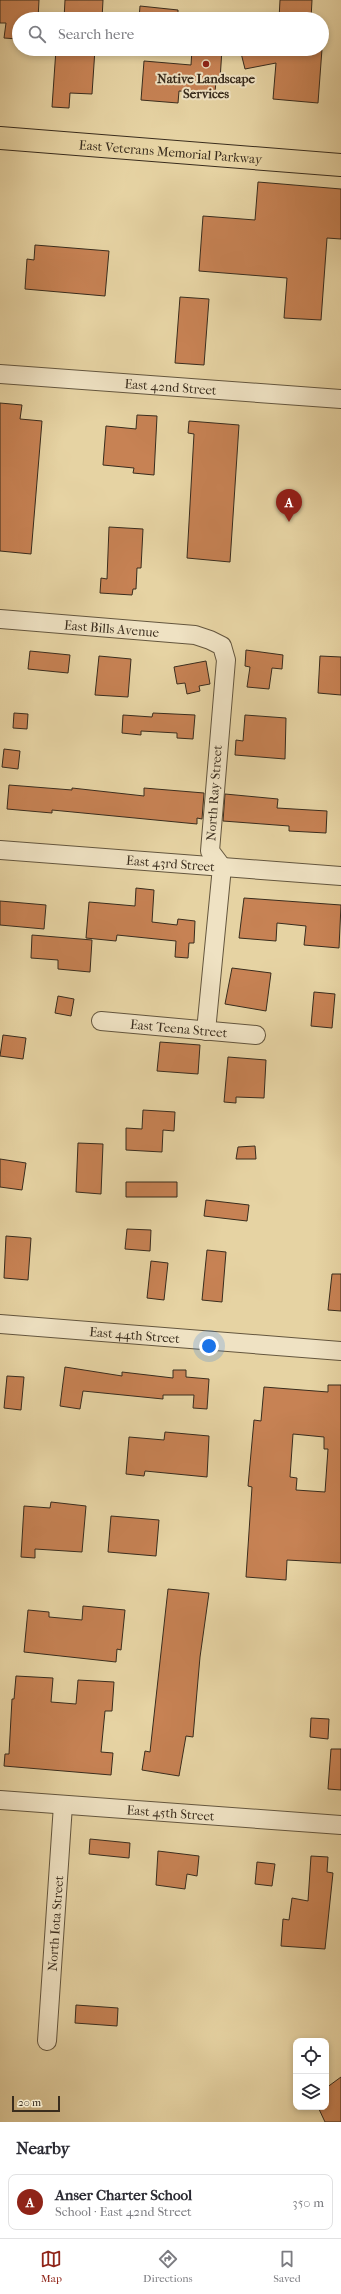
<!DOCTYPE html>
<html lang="en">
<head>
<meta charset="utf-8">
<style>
	:root { --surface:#fff; --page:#f2f2f3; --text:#2b2b33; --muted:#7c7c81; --line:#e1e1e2; --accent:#8f2418 }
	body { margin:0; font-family:"IM FELL French Canon",serif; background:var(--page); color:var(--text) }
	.controls { position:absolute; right:12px; bottom:12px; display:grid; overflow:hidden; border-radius:8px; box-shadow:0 2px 6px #0003 }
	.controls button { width:36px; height:36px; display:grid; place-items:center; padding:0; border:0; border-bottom:1px solid var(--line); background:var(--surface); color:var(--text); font:20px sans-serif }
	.scale { position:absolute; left:12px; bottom:10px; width:48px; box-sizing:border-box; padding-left:4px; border:2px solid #392c1d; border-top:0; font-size:11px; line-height:14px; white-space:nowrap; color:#392c1d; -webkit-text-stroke:3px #efe2c3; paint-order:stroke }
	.you { position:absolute; left:209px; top:1346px; width:14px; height:14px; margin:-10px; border:3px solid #fff; border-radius:50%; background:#1a73e8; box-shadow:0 0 0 6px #1a73e833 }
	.badge { display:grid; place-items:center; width:26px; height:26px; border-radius:50%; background:var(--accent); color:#fff; font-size:13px; font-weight:700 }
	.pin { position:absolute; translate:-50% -33px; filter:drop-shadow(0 1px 2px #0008) }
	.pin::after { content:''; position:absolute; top:21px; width:14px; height:12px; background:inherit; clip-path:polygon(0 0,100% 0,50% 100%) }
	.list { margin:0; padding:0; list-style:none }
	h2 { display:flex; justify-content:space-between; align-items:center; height:52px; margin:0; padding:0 16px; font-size:17px }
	h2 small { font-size:13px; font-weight:400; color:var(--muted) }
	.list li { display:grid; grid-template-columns:26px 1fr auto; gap:12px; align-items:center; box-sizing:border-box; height:56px; margin:0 8px 8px; padding:0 8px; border:1px solid var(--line); border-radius:8px }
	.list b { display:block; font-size:15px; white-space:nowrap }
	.list p { margin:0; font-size:13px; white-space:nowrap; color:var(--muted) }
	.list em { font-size:13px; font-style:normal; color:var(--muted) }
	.icon { flex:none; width:22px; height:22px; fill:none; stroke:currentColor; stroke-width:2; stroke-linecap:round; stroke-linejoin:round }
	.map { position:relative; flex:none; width:341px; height:2122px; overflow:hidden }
	.search { position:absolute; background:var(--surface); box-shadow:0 2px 6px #0003; left:12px; right:12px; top:12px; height:44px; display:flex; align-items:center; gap:10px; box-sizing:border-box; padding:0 14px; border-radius:22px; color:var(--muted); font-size:15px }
	.sheet { height:116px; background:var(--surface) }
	nav { display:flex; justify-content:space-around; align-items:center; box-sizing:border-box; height:56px; border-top:1px solid var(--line); background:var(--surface); font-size:11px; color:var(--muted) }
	nav a { display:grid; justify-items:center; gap:2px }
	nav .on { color:var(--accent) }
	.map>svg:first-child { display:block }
	.building { fill:#c78254; stroke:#392c1d; fill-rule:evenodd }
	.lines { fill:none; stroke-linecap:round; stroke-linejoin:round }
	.minor-casing { stroke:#64563e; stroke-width:20 }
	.major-casing { stroke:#392c1d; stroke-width:24 }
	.minor { stroke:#efe2c3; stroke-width:18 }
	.major { stroke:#e6d3a3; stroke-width:22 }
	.poi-dot { fill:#8f2418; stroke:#efe2c3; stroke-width:1.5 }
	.labels { text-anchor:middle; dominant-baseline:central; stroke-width:4; stroke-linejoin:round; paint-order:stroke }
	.poi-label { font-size:13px; font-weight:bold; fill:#392c1d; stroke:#efe2c3 }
	.street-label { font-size:13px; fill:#392c1d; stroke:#efe2c3 }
</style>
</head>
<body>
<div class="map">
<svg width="341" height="2122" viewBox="0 0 341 2122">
	<rect width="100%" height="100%" fill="#e6d3a3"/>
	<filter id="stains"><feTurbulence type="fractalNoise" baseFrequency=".005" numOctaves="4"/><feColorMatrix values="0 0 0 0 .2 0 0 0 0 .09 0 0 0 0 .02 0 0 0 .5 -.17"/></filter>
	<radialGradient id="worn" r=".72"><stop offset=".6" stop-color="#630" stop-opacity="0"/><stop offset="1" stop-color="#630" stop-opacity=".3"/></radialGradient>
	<path class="building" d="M0,0h39l-1,19h-19l-1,20 -14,-1 2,-15h-6z
		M65,0h38l-1,19h-38z
		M280,0h32l-1,19h-32z
		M140,6l38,4v9h-39z
		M56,49h39l-3,45 -22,-1 -1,15 -17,-1z
		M192,49h30l-2,31h-4l-1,13 -36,-2 -1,12 -37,-3 3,-39 47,4z
		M240,49h82l-4,54 -45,-4 3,-36 -31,6z
		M258,182l83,7v50l-14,-1 -6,82 -37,-2 3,-40 -88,-7 4,-55 52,4z
		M35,245l74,6 -4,45 -80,-7 2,-30 7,1z
		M180,297l29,2 -5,66 -29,-2z
		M0,403l22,2 -2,14 22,2 -11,133 -31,-3z
		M137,415l20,1 -3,59 -21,-2 1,-5 -31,-3 3,-39 30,3z
		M189,421l50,4 -9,137 -43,-4 7,-124 -6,-1z
		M109,527l34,2 -2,39h-4l-1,21h-3l-1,6 -32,-2 1,-15 6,1z
		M246,650l37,5 -1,14 -10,-1 -3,21 -22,-2 3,-20 -5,-1z
		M30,651l40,4 -2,18 -40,-4z
		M99,656l32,3 -3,38 -33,-2z
		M320,656l21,1v38l-23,-2z
		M206,661l4,23 -11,2 1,5 -13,3 -2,-11 -8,1 -3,-17z
		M14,713l14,1 -1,15 -14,-1z
		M153,713l42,2 -2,24 -16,-1v-5l-36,-2v4l-19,-2 1,-18 29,2z
		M245,715l41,3 -1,41 -50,-4 1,-15 7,1z
		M4,749l16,2 -2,18 -16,-2z
		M9,785l63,5v-2l72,8v-8l60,5 -2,26 -5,-1v6l-145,-14v3l-45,-4z
		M225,794l53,5 -1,9 50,3 -1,22 -37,-2v-5l-66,-5z
		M136,888l18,2 -2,32 25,3 1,-6 17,2 -1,22h-5l-1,15 -13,-1 1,-16 -59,-6 -1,6 -30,-3 3,-36 46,4z
		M244,898l97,7 -2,43 -35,-3 2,-19 -29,-3 -1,18 -37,-3z
		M0,901l46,4 -2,24 -44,-4z
		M32,935l60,5 -2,32 -32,-3v-9l-27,-2z
		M232,968l39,5 -5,38 -41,-7z
		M314,992l21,2 -3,34 -21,-2z
		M58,996l16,3 -3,17 -16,-3z
		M3,1035l23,3 -3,21 -23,-3z
		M160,1042l40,3 -2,29 -41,-3z
		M228,1057l38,3 -2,38 -28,-1v6l-12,-1z
		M143,1110l32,2 -1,19 -11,-1 -1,22 -36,-2v-22l16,1z
		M78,1143l25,1 -2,50 -25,-2z
		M255,1146l1,13h-20l2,-12z
		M0,1159l26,4 -4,27 -22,-3z
		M126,1182h51v15h-51z
		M206,1200l43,5 -2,16 -43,-5z
		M127,1229l24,1 -1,21 -25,-2z
		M6,1236l25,2 -3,42 -24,-2z
		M207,1250l19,2 -4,50 -20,-2z
		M151,1261l17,2 -4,37 -17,-2z
		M332,1274h9v37l-13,-1z
		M65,1367l57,9v-4l51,6v-8h13v7l23,2 -2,30 -14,-1 1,-13h-31v4l-80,-8 -3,18 -20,-3z
		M7,1376l17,1 -3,33 -17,-2z
		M328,1385h13v178l-54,-3 -1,20 -40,-3 6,-90 -4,-1 6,-66 7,1 3,-34 64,5zM293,1434l31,3v12h4l-3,43 -29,-2 1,-12 -7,-1z
		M165,1432l44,4 -2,41 -62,-6 -1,5 -18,-2 3,-37 35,3z
		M51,1502l35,4 -4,46 -47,-3v9l-14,-1 3,-51 26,2z
		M111,1516l48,4 -3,36 -48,-4z
		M168,1589l41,4 -9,64 -7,80 -7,-1 -7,40 -37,-6 3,-19 5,1z
		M83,1606l42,4 -4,40 -4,-1 -1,13 -92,-10 4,-42 21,2v5l33,3z
		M16,1676l37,2 -2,24 25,2 2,-24 36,2 -2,29h-7l-4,41 12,1 -2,22 -107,-9 1,-12h4l3,-55h2z
		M311,1718l18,1 -1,20 -18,-2z
		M331,1749h10v41l-13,-1z
		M90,1839l40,4 -1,15 -40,-4z
		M158,1851l41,5 -2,20 -10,-2 -2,15 -29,-4z
		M311,1856l17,1 -1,15 6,1 -8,76 -44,-3 2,-27 6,1 3,-22 16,3z
		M257,1862l18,2 -3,22 -17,-2z
		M76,2005l42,3 -1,18 -42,-3z
		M341,2077v45h-16l-7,-15h8v-19z"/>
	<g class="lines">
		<defs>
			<g id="minor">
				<path id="s1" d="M0,374l341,25"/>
				<path id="s2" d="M0,619l195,16 15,5 12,6 4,14 -16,191 12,16 -16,164"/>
				<path id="s3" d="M0,850l341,26"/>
				<path id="s4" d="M101,1021l155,14"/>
				<path id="s5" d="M0,1324l341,27"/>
				<path id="s6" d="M0,1800l341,25"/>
				<path id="s7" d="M47,2041l16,-236"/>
			</g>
			<g id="major">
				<path id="s8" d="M0,138l341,27"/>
			</g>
		</defs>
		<use href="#minor" class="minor-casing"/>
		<use href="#major" class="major-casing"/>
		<use href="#minor" class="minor"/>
		<use href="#major" class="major"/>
	</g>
	<circle class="poi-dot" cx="206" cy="64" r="4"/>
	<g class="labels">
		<g class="poi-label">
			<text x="206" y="78">Native Landscape<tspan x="206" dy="15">Services</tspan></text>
		</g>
		<g class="street-label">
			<text stroke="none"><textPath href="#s8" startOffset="171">East Veterans Memorial Parkway</textPath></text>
			<text stroke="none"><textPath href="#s1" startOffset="171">East 42nd Street</textPath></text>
			<text stroke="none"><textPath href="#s2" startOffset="112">East Bills Avenue</textPath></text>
			<text transform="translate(214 793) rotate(-86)">North Ray Street</text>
			<text stroke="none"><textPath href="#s3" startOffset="171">East 43rd Street</textPath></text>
			<text stroke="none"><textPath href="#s4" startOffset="78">East Teena Street</textPath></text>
			<text stroke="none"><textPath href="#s5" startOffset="135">East 44th Street</textPath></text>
			<text stroke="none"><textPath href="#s6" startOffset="171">East 45th Street</textPath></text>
			<text stroke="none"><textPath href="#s7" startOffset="118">North Iota Street</textPath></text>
		</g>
	</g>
	<rect width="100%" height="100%" filter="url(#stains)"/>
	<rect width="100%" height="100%" fill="url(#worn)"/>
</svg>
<div class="controls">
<button><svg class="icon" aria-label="locate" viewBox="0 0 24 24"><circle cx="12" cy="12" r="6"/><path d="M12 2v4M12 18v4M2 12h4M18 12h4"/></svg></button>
<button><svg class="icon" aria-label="layers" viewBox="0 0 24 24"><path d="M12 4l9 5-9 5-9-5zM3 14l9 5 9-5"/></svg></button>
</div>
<div class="scale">20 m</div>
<div class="you"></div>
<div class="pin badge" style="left:289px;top:522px">A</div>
<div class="search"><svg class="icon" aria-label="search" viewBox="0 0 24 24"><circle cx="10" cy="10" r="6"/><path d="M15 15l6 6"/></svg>Search here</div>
</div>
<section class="sheet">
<h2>Nearby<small></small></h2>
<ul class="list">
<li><span class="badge">A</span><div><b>Anser Charter School</b><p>School · East 42nd Street</p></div><em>350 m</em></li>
</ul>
</section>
<nav>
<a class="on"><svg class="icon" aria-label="map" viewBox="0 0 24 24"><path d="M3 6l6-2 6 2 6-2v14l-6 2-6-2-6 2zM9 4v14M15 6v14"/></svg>Map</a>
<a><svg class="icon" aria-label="directions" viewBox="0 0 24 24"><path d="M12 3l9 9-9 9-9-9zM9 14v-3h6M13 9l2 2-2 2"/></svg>Directions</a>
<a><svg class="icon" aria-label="saved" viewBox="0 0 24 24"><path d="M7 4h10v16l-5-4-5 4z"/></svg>Saved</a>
</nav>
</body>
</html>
